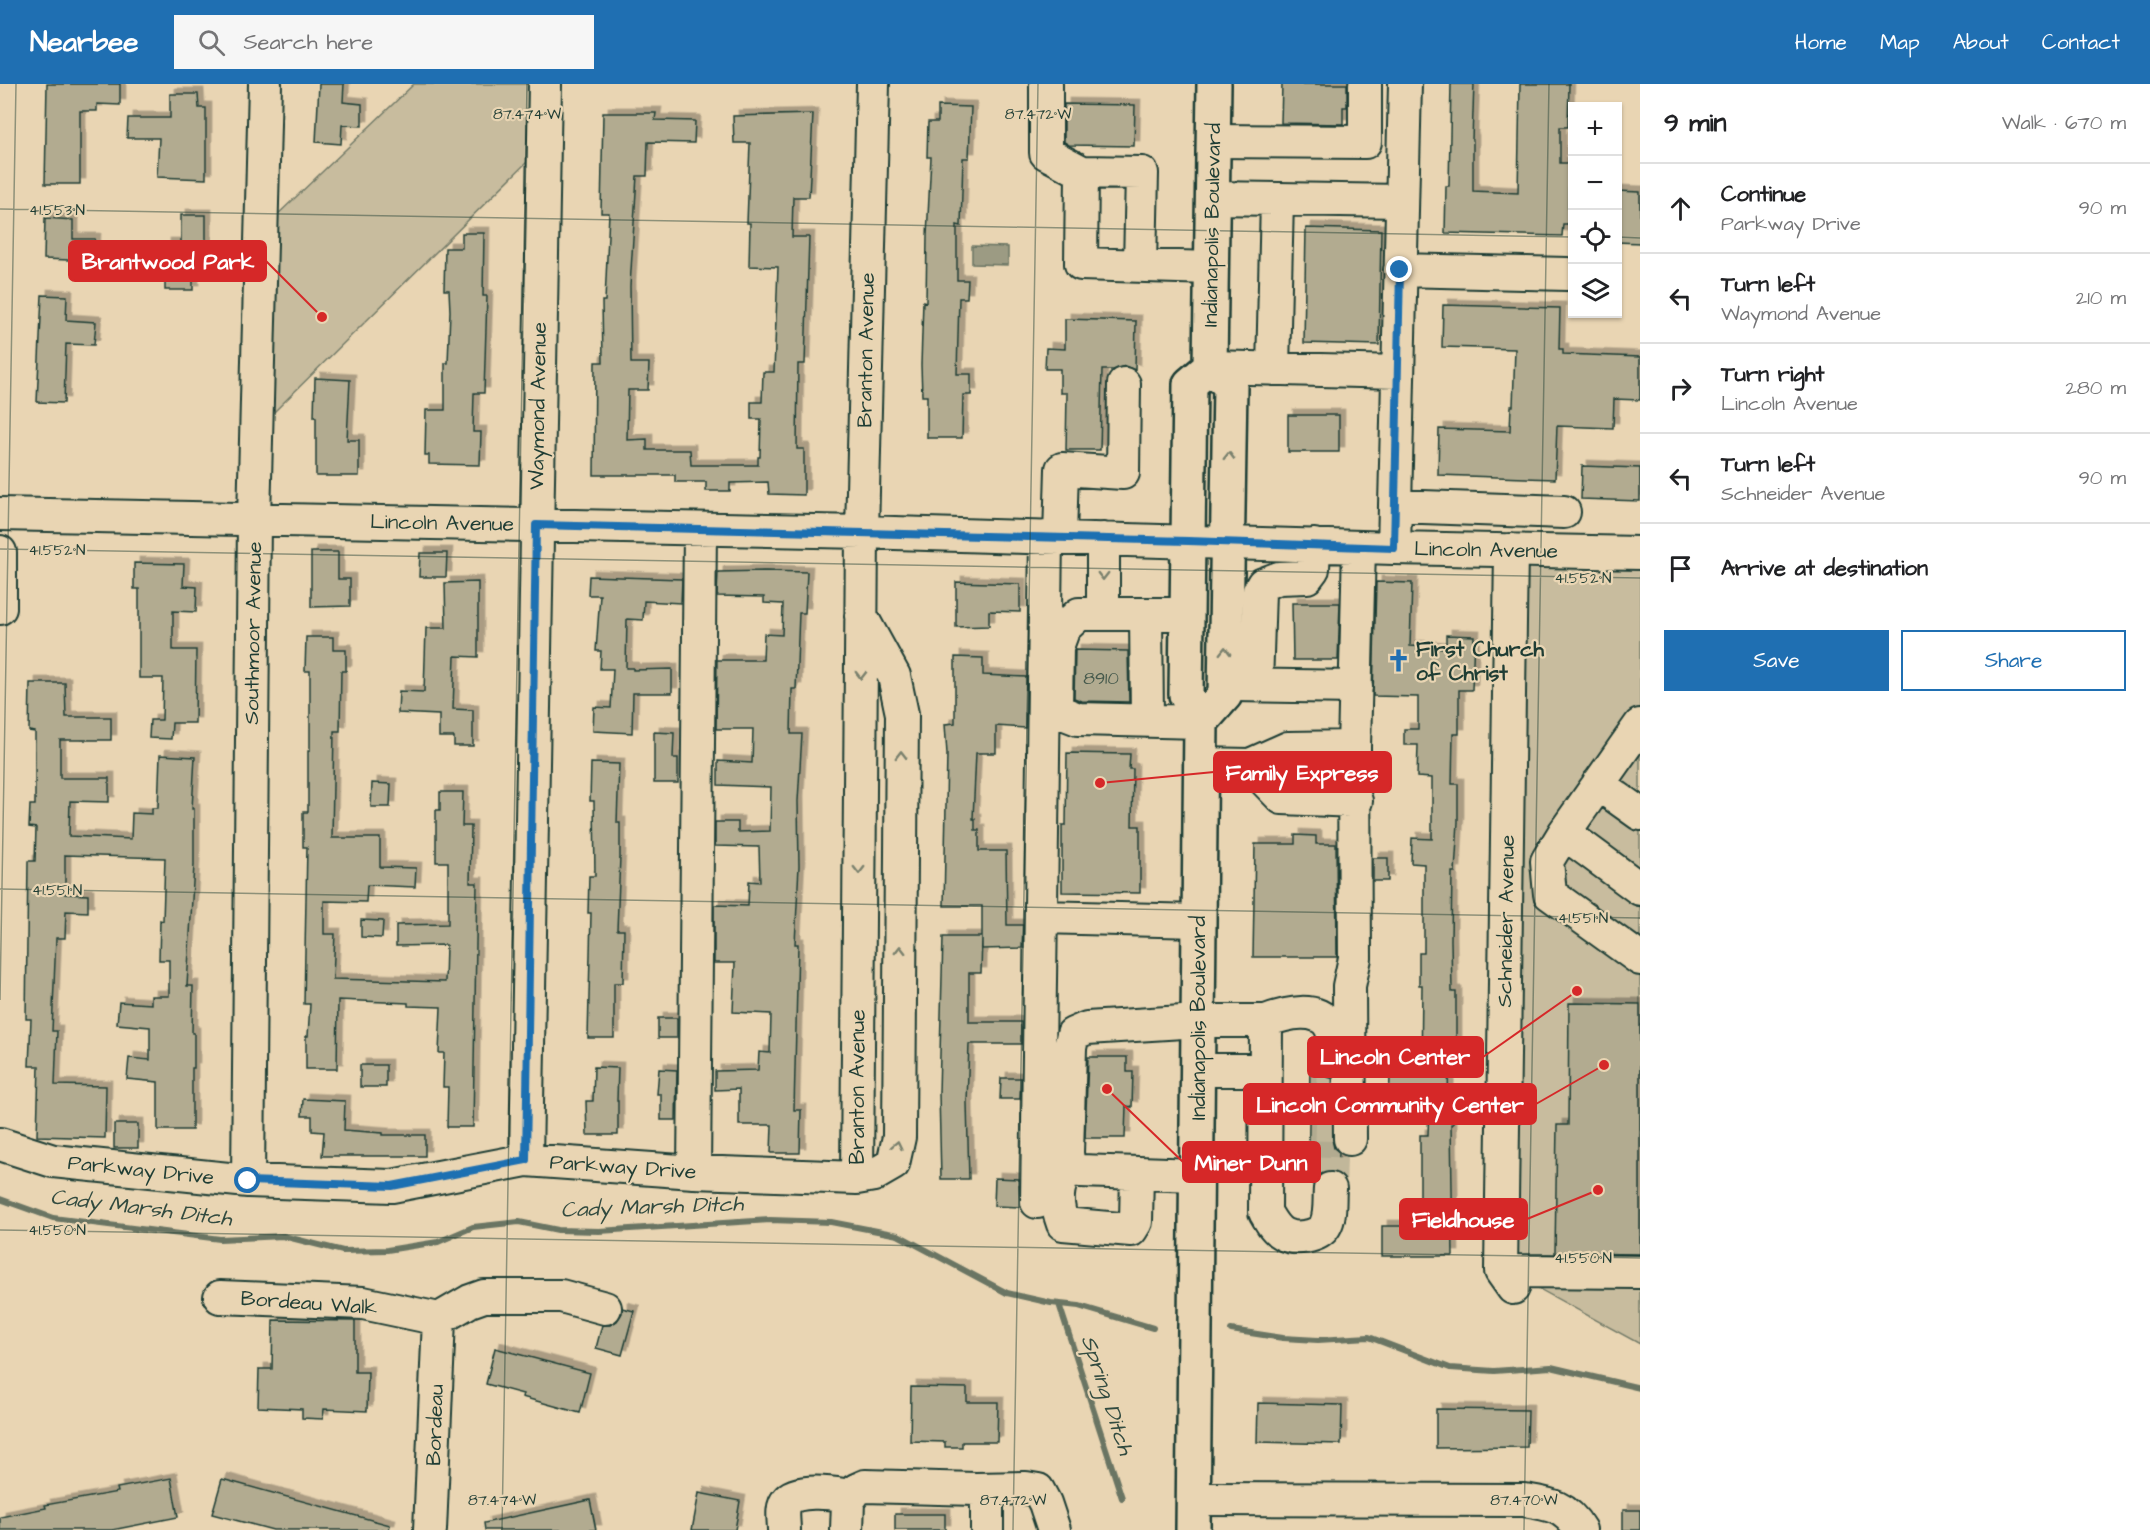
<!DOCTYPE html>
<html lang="en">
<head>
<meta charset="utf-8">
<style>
	:root { --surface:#fff; --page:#f6f6f6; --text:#202124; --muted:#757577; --line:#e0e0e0; --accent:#1f6fb2 }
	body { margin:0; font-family:"Architects Daughter",sans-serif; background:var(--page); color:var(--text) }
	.controls { position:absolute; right:18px; top:18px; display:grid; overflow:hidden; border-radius:0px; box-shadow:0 2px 4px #0004 }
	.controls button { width:54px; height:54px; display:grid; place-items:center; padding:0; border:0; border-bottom:2px solid var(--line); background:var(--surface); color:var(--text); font:30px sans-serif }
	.stop { position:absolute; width:18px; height:18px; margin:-14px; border:4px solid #1f6fb2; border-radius:50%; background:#fff }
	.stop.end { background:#1f6fb2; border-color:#fff; box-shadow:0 2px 6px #0008 }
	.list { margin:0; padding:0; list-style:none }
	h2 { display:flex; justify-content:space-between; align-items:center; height:78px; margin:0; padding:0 24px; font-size:26px }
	h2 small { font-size:20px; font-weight:400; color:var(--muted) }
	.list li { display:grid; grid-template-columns:39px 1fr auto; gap:18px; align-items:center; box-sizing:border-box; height:90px; padding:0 24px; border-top:2px solid var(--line) }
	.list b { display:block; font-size:22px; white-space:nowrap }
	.list p { margin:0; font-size:20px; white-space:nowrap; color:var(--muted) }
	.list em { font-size:20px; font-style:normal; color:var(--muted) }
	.actions { display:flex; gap:12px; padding:18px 24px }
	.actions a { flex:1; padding:14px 0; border:2px solid var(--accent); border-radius:0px; text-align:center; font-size:21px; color:var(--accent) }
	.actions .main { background:var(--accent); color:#fff }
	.icon { flex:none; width:33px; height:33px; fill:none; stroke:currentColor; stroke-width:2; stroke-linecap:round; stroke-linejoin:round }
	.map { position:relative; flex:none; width:1640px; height:1446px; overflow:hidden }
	header { display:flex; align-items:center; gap:36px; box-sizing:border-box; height:84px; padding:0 30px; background:var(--accent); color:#fff }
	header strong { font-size:28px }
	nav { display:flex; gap:33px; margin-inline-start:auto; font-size:21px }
	.search { width:420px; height:54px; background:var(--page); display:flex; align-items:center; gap:15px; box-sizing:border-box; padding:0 21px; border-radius:0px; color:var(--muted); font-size:22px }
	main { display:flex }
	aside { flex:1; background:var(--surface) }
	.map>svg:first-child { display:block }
	.green { fill:#c8bc9e; stroke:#747c69; stroke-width:1.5 }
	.water { fill:#9c9b83; stroke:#6a7563; stroke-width:1.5 }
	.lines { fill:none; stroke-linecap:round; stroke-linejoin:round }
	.stream { stroke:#6a7563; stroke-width:6 }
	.building { fill:#b2ab90; stroke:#1f3d34; stroke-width:1.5; filter:url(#shadow) }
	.minor-tunnel { stroke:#c1b79a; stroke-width:32; stroke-dasharray:32 16; stroke-linecap:butt }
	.minor-casing { stroke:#1f3d34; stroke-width:36 }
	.highway-casing { stroke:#1f3d34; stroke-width:38 }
	.minor { stroke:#e9d5b3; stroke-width:32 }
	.highway { stroke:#e9d5b3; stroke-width:33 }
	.oneway { stroke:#7a816d }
	.route { stroke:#1f6fb2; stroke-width:8 }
	.ticks { fill:none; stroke:#1f3d34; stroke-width:1.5; stroke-opacity:0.45 }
	.labels { text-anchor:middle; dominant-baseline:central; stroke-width:4.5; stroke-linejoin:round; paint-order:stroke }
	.number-label { font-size:18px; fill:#44584b }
	.street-label { font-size:21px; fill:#1f3d34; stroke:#e9d5b3 }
	.poi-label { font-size:21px; font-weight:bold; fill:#1f3d34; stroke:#e9d5b3; text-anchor:start }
	.water-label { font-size:22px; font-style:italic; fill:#324b40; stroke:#e9d5b3 }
	.ticks-label { font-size:15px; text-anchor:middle; fill:#1f3d34; stroke:#e9d5b3; stroke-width:4.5; stroke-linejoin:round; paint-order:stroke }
	.leader { fill:none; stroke:#d62828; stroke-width:2 }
	.callout-dot { fill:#d62828; stroke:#e9d5b3; stroke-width:2 }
	.callout { fill:#d62828; stroke:#d62828; stroke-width:2 }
	.callout-label { font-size:22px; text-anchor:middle; font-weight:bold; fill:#fff }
</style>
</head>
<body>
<header>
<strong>Nearbee</strong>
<div class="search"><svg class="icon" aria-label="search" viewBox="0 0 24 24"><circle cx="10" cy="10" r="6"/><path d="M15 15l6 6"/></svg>Search here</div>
<nav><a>Home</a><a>Map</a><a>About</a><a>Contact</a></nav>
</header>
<main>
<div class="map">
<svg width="1640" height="1446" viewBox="0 0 1640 1446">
	<defs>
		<filter id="shadow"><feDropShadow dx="5.5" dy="-5.5" stdDeviation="0" flood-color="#0004"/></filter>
	</defs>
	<rect width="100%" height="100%" fill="#e9d5b3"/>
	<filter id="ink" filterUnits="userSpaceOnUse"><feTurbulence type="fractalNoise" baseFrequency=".0167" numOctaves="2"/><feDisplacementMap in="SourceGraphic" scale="12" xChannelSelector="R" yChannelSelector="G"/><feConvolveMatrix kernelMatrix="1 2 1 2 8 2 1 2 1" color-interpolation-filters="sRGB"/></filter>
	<g filter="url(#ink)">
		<path class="green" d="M414,0h115l-1,77 -257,254 3,-197z
			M1518,474l122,4v782l-128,-70z"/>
		<path class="water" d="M972,162l36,1v18l-36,-1z"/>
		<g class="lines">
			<path class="stream" d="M0,1115l53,19 167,21 63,-3 60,15 44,-1 51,-8 35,-15 46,-5 39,8 41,1 171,-11 61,2 67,13 109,58 44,10 28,3 74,22
				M1059,1220l63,194
				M1231,1246l52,8 35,2 51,-3 81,31 44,3 57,-4 89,21"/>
		</g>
		<path class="building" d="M47,0h73v21l-23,-1v7h-17v73h-35z
			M319,0h25l-1,18 19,2v22l-20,-1 -1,19 -25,-2z
			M1282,0h65v23h-4v17l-62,-1z
			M1451,0h23l-2,56h1v51l45,2 2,-109h49l-1,43h-8v36h9l-1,61h-5l-1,12 -117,-3 1,-47h3z
			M170,10h28l1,14h7v71l-49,-2 2,-39h-32l1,-20h42z
			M1064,20l71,1 -1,41 -65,-1 -5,-3z
			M938,22l33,1 -2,51h-6l-2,68 -4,-1v55h11l-1,18h-8l-2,76h14v21h-8l-1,43h-35v-42h-5l-1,-31 2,-64 3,1 1,-66 4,-79h-4l1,-35h10z
			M603,29h53l-1,7 40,1 -1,22 -46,-1 -1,34h-10l-7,110 1,77h18l-1,27h-20l-1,50 20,-1v11h43l1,15h67v-8h2l1,-38h-10v-17h11l1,-30h11l4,-105 -29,-1 1,-43h-3l3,-80h-16l-1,-27 80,-2 -4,83h-16l-1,40h17l-4,127h-7l-1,85h7v46l-35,-1 -1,-12 -38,1v8h-24v-9h-31v-7h-81l1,-113h8l-1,-61h3l4,-88h-8z
			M1617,107l23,1v51l-23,-1z
			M181,131h25v45h-13v30h-28v-46h16z
			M45,134l28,2v19h22l-1,22 -50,-2z
			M1306,144l75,2 -2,115 -75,-2z
			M462,149h22l-1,63h4l-3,97h-10l-1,39h8l-1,33 -51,-1v-9h-4l1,-45h19v-47h3l2,-52 -1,-21h-5l1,-42h17z
			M42,211l25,1 -1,24 30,2 -2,23 -28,-1 -2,59 -27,-1z
			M1443,221l117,3 -1,41h4v5l77,3v43l-26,-1 -1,29 -56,-2 -2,53 -117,-4 1,-46 71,2 1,-25h2l2,-57 -73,-2z
			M1065,235l71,2 -1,49 -10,-4 -12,4h-11l-2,80h-34l1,-57h-7v-24h-15l1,-21 19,1z
			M315,294l35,2 -3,60h12v36h-43v-59h-2z
			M1288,331h51v37h-51z
			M1582,382l58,2v33l-59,-2z
			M311,468h27v27h12v27l-39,1z
			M420,469h27l-1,24h-27z
			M134,479l50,1 -1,22 14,1 -1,25 -23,-1v39h23l-1,73h-23l-1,16 -22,-1 1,-18h12l1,-42h-24v-89h-5z
			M765,487l42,1 -2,41h-6l-3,76h-4l-1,45h11l-4,67 1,65 -4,78h3l-4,166h7l-1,43h-29l1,-28h-33v-36l-24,1v-19l43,-1 1,-18 11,1 1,-39 -38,-2 2,-49h-21v-58l34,1 1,-25 11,1 -1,-35 -44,-1v-24h23v10l32,-1 1,-44 -53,-2v-24l34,2 1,-34h-37l1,-69h46l1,-26 18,1 1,-31 -19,-1v-6l-47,-1 1,-24z
			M589,492l93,3 -1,24 -37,-2 -1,19 -16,-1 -1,49h7v2l39,-1v24h-39l-1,40 -39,-2 1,-24 17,1 2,-39h-13l1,-18h-5l4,-56h-12z
			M478,498v75l-23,-1 -2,53 20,1v36h-19v-9h-15v-22l-41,-2 1,-22 25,1 2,-64h20l-1,-45z
			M956,498l64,2v28l-31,-1v15l-33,1z
			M1376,498l36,1 -2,63 36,2v-13l28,1 -2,54h-13v44h-6l-1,50h6v38l-3,50h-3l-1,68 1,52h4v62h-7l-1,43h6l-1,27h-2l2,132h-71v-30h34v-12h4v-79h8l1,-30 -40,-2 1,-26 31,1 1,-93h-3v-32h5v-89l-13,-1 1,-25 20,1v-61l-15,-1 1,-32h-14v-16h14v-32l-45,-1z
			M1292,519h48l-2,57h-45z
			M306,553h27v13h13v21h-5l-1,60h-6l-2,107h48v29l36,1 -1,19 -48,-2 -1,17 -42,-1v33h11l-2,45 112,3 1,-37 -50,1v-21l52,-1v-62h-12v-52h4v-18h23l-1,34h9l-1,57h7l-4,244h-26l1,-40h-5l1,-34h-5l2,-46 -33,-1v-3l-70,-3 -1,69h-31v-33h2l2,-32h-6l3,-157h-4v-35h5v-61h2v-80h-5z
			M1075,566l53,1 1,51 -47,-1 -8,-3z
			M955,573l28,1v17l43,2 -1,51 -29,-2v27h-20l-3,66h2v11h4v21h27l1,74h16l-1,23 -40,1v-43h-38l3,-152 -2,-30 10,-1z
			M30,599h35l1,34h45v23h-51v38h49v24l-39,-1 -1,35 62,3 1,-26 20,1v-6h6l2,-53 35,2 -3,52h2v56l-7,121h6l-1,47h2v35h-2v62h-34v-48l-31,-3 2,-21 21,2v-33l-33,-3 2,-22 32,2v-8h18v-36h-10l1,-40 3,1 2,-63 -100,-3v39l23,1v17l-22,-1 -1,27h-9l-4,93h5l-2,54 51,1 -1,52 -68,-2 2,-70h-10l2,-47h-5l2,-158h7l1,-33 -7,-1 1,-22h5v-73l-6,-1z
			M654,648l20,1 -1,25h5v25h-24z
			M1067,669l63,1 -1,15h4l-1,57h8v67l-78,-1v-67h4z
			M591,679l28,1 -2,59h3v34l-3,73h7l-1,53h-9v55h-26l3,-125h-3l1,-37h6l-1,-75h-4z
			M372,699l19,1 -1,23h-19z
			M1295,751l21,1v8h20l1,113h-84l2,-113h40z
			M1373,774h15v23h-15z
			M361,836l22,1 -1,17 -21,-1z
			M943,853h39l-1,36h-12v49h52v22h-52l-2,59 2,76h-28l-2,-86z
			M1569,919l71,1v250l-85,-1 2,-128h11z
			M658,934h19v20h-19z
			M1088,973h39v15h6l-1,35 -6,-1 -1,32h-40z
			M360,981h26v22h-26z
			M1310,981l7,1 7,10 8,2v61l2,9 5,4 -1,21 -8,-2 -8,2 -7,6 -1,4h-6z
			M594,983l24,1 -1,33h1v34h-31l-1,-34h7z
			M659,985l18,1 -1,50h-15v-26h-4z
			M1001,994h20l-1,21h-20z
			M303,1015l42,2 -1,29 39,3v2h42v21h-103l2,-24 -12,-1v-15h-10z
			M114,1040h24v24h-24z
			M995,1094l24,1 1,28 -26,-1z
			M622,1224l12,3 -12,44 -26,-7 6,-23h8l7,-4 5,-8z
			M273,1236l82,1v51h13l-1,39 -43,-2 -1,10 -21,-1v-9l-44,-2 1,-38h13z
			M495,1264l95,25 -10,40 -58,-16 1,-3 -37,-10z
			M911,1303l56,1v14h31l-1,40h-35v5h-17v-5l-35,-1z
			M1258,1319l84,2 -1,39 -84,-2z
			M1436,1325l92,1 -1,37 -91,1z
			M171,1394l7,39 -66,13h-112v-13l46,-9 -1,-3 73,-13 -1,-4z
			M222,1395l168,46 -1,5h-116l-61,-16z
			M699,1409l41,8 -5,29h-43z
			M590,1416l6,30h-111l-1,-7z
			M1623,1426h17v20h-17z
			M895,1430h50v16h-50z"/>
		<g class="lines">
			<path class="minor-tunnel" d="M1330,1105l4,-128"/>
			<defs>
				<path id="minor" d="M1046,0v69l36,19
					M1213,57l152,1v-58
					M1212,114l190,3
					M1140,181l2,-92 -60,-1 -1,92 130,4
					M1400,186l167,4
					M1210,283l188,5
					M1273,285l4,-169
					M1395,422l169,6
					M0,430l862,18 532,16 246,5
					M1060,453l2,-68 61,4 1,-89
					M1394,464l11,-464
					M1511,466l-10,721 12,17
					M0,468v56
					M1103,530v-75
					M1146,530l1,105
					M1187,530h-108l-15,14 -7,19 -1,59 4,6 18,7 123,3
					M1235,601l121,2
					M1256,601l3,-94 4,-7 16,-6 28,-1 6,-8 1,-24
					M1640,641l-76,108 -17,28 3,33 90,65
					M1201,680l49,1 38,-17 66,-1
					M1250,681l32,33 74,3
					M1598,700l42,30
					M1564,749l76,56
					M1041,833l158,4
					M1266,937c18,-7 54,-17 65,7 4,10 3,22 3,33
					M1199,986h66
					M1350,1055l-1,-153 6,-28 -1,-211 5,-200
					M0,1060l53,17 195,20 144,5 134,-26 168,12 163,6 17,-3 19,-11 6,-27 3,-423 -8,-38 -33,-60
					M526,1076l19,-1076
					M1067,1086c-12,18 -11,35 -4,54l68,6 5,-8 1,-49
					M694,1088l6,-643
					M1197,1091l-117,-4 -11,-4 -2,-14 3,-105 3,-14 14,-6 112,-7h67l-1,191c5,8 9,17 18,22 11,6 35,4 42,-8 6,-10 4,-26 5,-37
					M857,1094l5,-646 11,-448
					M248,1097l6,-662 11,-435
					M1037,1118l9,-665
					M1501,1187l139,1
					M220,1213l143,6 76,16 31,-18 14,-5h77l44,12
					M976,1405l50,-1 12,2 7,13 9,27
					M1193,1415l331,1c25,4 42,6 56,30
					M848,1417l8,-11 9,-4 111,3 11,3v38
					M430,1446l9,-211
					M784,1446c0,-8 -3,-23 3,-29 8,-12 44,-8 57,-6l4,6 -1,29"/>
				<path id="highway" d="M1201,638l24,-27 5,-310 -20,-18
					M1193,1446l8,-808 -15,-27 4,-311 20,-17 4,-283"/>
			</defs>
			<use href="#minor" class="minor-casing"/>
			<use href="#highway" class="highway-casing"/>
			<use href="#minor" class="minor"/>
			<use href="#highway" class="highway"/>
		</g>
		<defs><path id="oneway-chevron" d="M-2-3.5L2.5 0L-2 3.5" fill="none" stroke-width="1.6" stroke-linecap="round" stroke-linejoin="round" transform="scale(1.5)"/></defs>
		<g class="oneway">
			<use href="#oneway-chevron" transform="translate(1229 372) rotate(-89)"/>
			<use href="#oneway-chevron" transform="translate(1103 492) rotate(90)"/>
			<use href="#oneway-chevron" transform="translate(1225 567) rotate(-89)"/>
			<use href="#oneway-chevron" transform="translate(861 591) rotate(90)"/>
			<use href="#oneway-chevron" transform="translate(901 671) rotate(-90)"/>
			<use href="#oneway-chevron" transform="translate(859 786) rotate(90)"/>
			<use href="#oneway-chevron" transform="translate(900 866) rotate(-90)"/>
			<use href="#oneway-chevron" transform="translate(897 1061) rotate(-78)"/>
		</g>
	</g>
	<g class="lines" filter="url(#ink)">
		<path class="route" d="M248,1097l144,5 134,-26 10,-635 652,16 206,7 6,-278"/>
	</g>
	<path class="ticks" d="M0,125l1572,28M1618,153l22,1M0,465l1640,29M0,805l1640,29M0,916l16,-916M0,1146l1640,28M502,1446l25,-1446M1013,1446l25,-1446M1524,1446l25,-1446"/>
	<defs>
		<symbol id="church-bare" viewBox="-9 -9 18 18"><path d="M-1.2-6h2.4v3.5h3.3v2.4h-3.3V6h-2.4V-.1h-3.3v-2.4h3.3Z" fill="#1f6fb2" stroke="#e9d5b3" stroke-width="2.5" paint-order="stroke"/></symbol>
	</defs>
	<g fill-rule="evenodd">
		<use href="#church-bare" x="1382" y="560" width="33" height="33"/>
	</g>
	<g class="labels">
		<g class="number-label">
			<text x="1101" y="594">8910</text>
		</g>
		<g class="street-label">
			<text transform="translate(1212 141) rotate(-89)">Indianapolis Boulevard</text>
			<text transform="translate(866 266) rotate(-89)">Branton Avenue</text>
			<text transform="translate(538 322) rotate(-89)">Waymond Avenue</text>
			<text transform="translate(442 439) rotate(1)">Lincoln Avenue</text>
			<text transform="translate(1486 466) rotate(1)">Lincoln Avenue</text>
			<text transform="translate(253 549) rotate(-89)">Southmoor Avenue</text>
			<text transform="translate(1506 837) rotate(-89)">Schneider Avenue</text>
			<text transform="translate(1198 934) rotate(-90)">Indianapolis Boulevard</text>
			<text transform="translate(857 1003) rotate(-90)">Branton Avenue</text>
			<text transform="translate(623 1083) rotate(4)">Parkway Drive</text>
			<text transform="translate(141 1086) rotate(6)">Parkway Drive</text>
			<text transform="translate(309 1219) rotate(4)">Bordeau Walk</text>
			<text transform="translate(435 1341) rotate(-88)">Bordeau</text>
		</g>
		<g class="poi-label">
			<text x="1416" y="565">First Church<tspan x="1416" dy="24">of Christ</tspan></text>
		</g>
		<g class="water-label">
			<text transform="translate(652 1123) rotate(-2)">Cady Marsh Ditch</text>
			<text transform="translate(141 1124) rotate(7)">Cady Marsh Ditch</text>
			<text transform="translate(1107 1311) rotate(72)">Spring Ditch</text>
		</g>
	</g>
	<g class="ticks-label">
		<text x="527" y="35">87.474°W</text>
		<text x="1038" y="35">87.472°W</text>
		<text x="57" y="131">41.553°N</text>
		<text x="57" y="471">41.552°N</text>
		<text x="1583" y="499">41.552°N</text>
		<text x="57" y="811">41.551°N</text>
		<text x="1583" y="839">41.551°N</text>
		<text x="57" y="1151">41.550°N</text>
		<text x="1583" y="1179">41.550°N</text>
		<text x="502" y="1421">87.474°W</text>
		<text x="1013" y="1421">87.472°W</text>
		<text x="1524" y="1421">87.470°W</text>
	</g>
	<path class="leader" d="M322 233L266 177M1100 699L1214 688M1577 907L1483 973M1604 981L1536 1020M1107 1005L1183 1078M1598 1106L1527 1135"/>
	<g class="callout-dot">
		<circle cx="322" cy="233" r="6"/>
		<circle cx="1100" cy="699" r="6"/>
		<circle cx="1577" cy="907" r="6"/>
		<circle cx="1604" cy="981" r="6"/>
		<circle cx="1107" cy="1005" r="6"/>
		<circle cx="1598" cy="1106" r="6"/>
	</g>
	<g class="callout">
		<rect x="69" y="157" width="197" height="40" rx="6"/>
		<rect x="1214" y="668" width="177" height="40" rx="6"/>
		<rect x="1308" y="953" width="175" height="40" rx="6"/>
		<rect x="1244" y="1000" width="292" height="40" rx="6"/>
		<rect x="1183" y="1058" width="137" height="40" rx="6"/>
		<rect x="1400" y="1115" width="127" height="40" rx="6"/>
	</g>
	<g class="callout-label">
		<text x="168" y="185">Brantwood Park</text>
		<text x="1302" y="696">Family Express</text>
		<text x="1395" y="980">Lincoln Center</text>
		<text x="1390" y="1028">Lincoln Community Center</text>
		<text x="1251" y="1086">Miner Dunn</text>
		<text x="1463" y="1143">Fieldhouse</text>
	</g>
</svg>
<div class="controls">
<button>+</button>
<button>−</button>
<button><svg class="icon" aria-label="locate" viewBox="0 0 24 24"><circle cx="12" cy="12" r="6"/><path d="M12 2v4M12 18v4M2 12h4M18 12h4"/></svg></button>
<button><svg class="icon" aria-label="layers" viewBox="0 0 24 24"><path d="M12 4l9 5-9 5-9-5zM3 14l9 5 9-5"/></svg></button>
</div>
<div class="stop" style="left:248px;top:1097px"></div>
<div class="stop end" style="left:1400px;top:186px"></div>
</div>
<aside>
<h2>9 min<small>Walk · 670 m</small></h2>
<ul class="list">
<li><svg class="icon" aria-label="ahead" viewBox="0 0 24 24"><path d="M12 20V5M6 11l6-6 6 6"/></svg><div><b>Continue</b><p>Parkway Drive</p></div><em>90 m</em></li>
<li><svg class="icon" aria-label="left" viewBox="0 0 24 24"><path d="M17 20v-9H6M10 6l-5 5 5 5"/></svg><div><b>Turn left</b><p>Waymond Avenue</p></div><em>210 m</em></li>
<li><svg class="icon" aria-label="right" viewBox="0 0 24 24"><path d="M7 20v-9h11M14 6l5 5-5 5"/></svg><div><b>Turn right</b><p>Lincoln Avenue</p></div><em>280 m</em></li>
<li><svg class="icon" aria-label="left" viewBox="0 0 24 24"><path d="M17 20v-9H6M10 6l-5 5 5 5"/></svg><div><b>Turn left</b><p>Schneider Avenue</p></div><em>90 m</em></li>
<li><svg class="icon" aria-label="arrive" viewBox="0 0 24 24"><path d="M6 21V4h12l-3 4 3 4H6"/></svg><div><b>Arrive at destination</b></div></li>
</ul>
<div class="actions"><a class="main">Save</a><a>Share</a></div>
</aside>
</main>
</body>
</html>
